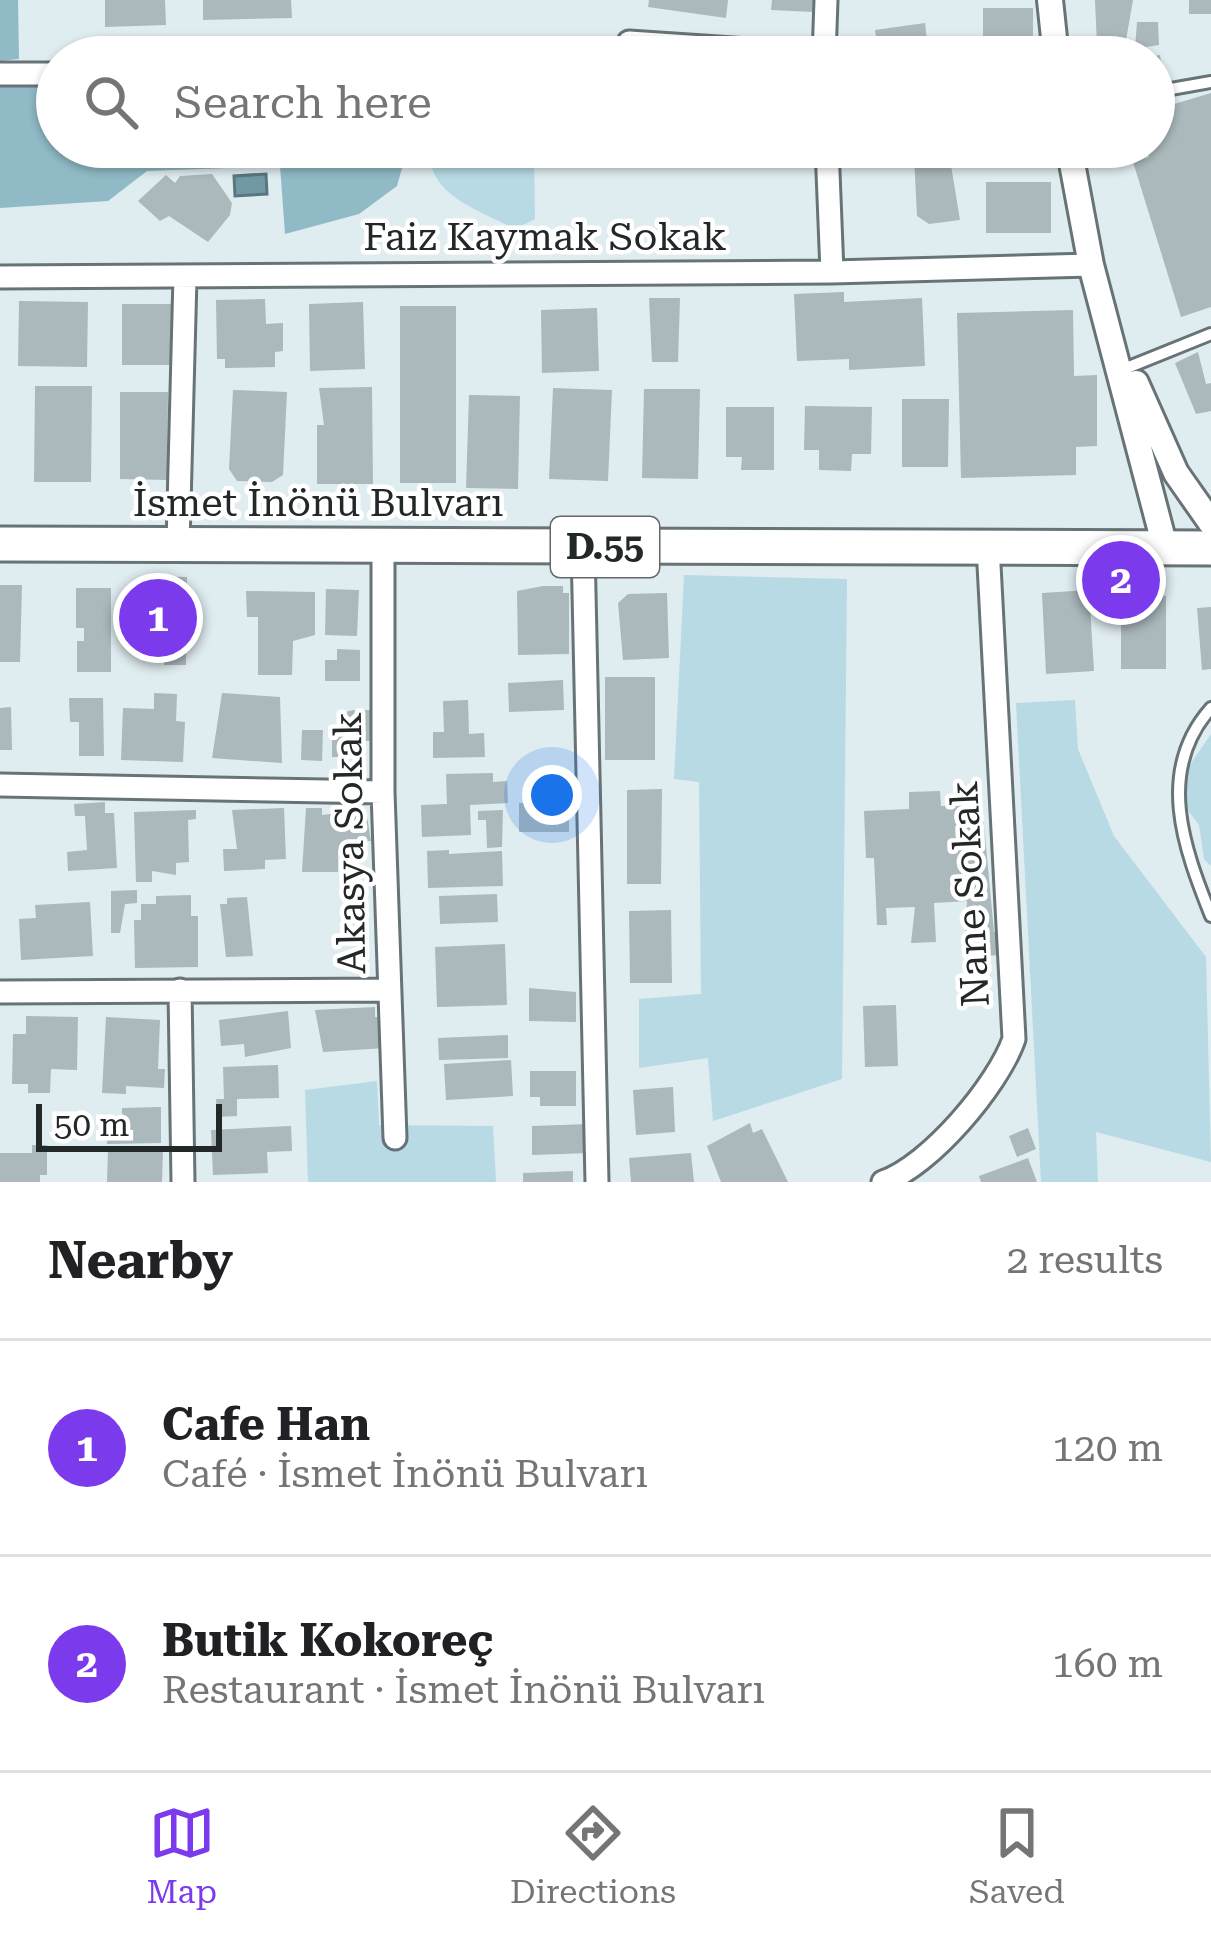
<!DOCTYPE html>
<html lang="en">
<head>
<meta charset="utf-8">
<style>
	:root { --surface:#fff; --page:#f6f6f6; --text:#202124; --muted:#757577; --line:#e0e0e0; --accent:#7c3aed }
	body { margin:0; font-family:"Roboto Serif",serif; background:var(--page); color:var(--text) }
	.scale { position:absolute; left:36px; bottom:30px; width:186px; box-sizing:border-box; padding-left:12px; border:6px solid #222728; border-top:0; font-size:33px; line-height:42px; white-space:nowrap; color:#222728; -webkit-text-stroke:9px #fff; paint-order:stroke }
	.you { position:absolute; left:552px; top:795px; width:42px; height:42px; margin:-30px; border:9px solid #fff; border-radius:50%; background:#1a73e8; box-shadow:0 0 0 18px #1a73e833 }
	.badge { display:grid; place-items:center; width:78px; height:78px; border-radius:50%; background:var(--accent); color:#fff; font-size:39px; font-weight:700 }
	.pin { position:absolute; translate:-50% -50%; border:6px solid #fff; box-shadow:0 3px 12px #0006 }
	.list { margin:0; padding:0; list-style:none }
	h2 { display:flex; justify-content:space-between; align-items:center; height:156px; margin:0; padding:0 48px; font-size:51px }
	h2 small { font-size:39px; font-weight:400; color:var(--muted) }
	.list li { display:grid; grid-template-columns:78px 1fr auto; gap:36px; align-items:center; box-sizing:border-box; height:216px; padding:0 48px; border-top:3px solid var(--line) }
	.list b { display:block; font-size:45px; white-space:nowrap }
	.list p { margin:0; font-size:39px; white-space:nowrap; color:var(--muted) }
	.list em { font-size:39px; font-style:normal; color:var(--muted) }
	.icon { flex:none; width:66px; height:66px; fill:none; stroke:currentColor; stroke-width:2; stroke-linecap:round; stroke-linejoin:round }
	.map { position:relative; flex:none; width:1211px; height:1182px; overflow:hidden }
	.search { position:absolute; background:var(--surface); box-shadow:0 3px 9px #0004; left:36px; right:36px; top:36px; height:132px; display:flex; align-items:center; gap:30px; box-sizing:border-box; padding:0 42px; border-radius:66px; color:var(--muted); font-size:45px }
	.sheet { height:588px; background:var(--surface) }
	nav { display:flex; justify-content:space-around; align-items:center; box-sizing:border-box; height:168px; border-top:3px solid var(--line); background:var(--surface); font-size:33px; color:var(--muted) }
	nav a { display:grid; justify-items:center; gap:6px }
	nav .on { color:var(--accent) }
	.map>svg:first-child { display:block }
	.green { fill:#b7dae4 }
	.forest { fill:#90bac6 }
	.water { fill:#7099a4; stroke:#59777f; stroke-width:3 }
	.building { fill:#abb8bc }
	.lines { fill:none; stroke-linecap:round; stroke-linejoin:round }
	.service-casing { stroke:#677376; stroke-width:16 }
	.minor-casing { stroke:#677376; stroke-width:27 }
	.tertiary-casing { stroke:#677376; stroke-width:30 }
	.primary-casing { stroke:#677376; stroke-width:39 }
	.service { stroke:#fff; stroke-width:10 }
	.minor { stroke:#fff; stroke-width:21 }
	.tertiary { stroke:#fff; stroke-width:24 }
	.primary { stroke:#fff; stroke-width:33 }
	.labels { text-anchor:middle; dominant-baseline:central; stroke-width:9; stroke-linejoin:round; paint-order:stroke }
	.shield { fill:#fff; stroke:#646868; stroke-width:3 }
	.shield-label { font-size:36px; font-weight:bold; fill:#222728 }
	.street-label { font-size:39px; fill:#222728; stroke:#fff }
</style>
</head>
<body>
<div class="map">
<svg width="1211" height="1182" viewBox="0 0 1211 1182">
	<rect width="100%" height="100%" fill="#dfecf0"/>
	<path class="green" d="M431,147l103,3 1,69 -20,10c-34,-18 -92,-35 -84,-82z
		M684,575l163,4 -5,500 -129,42 -5,-63 -69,10v-69l62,-5 -2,-212 -25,-3z
		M1075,700l3,49 36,87 92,121 5,205 -115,-30 2,50h-57l-25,-479z
		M1211,734v132l-7,-7 -5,-34 -18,-24 6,-32z
		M377,1081l2,44 114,1 3,56h-188l-3,-92z"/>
	<path class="forest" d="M0,0h18l1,59 -19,2z
		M57,84v63h351l-11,39 -38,28 -74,20 -5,-68 -133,5 -39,30 -108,7v-122z"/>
	<path class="water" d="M266,174l1,20 -32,2 -1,-20z"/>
	<path class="building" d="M105,0h60l1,25 -61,2z
		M203,0h88l1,18 -89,2z
		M649,0h79l-2,18 -78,-11z
		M772,0h42v12l-43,-2z
		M1095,0h38l-8,46 -28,-1z
		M1189,0h22v14h-22z
		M983,8h50v49h-50z
		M1137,22h21l1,23 -24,4z
		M925,23l4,34h-50l-4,-27z
		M1160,55l3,21 -9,2v-22z
		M1211,93v214l-30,10 -48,-155 16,-5 -4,-10h9v-37z
		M949,153l11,67 -31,4 -12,-8 -3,-60z
		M212,174l20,29 -2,12 -22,27 -39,-26 -9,5 -22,-20 28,-26 9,8 5,-7z
		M986,182h65v51h-65z
		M844,292v10l78,-4 3,68 -76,4v-11l-52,2 -3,-67z
		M649,298h31l-2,64h-26z
		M265,299l1,25 17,-1v28l-8,1v15l-50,1v-9h-8l-1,-59z
		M19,301l69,1 -1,65 -69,-1z
		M363,302l2,67 -55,2 -1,-67z
		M122,304h50l-1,61h-49z
		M400,306h56v177h-56z
		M597,308l2,63 -57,2 -1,-63z
		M1073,310l1,66 23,-1v71l-21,1v28l-115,3 -4,-165z
		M1198,352l8,32 5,-1v28l-15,3 -21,-51z
		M35,386h57l-1,96h-57z
		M372,387l1,97h-56v-59h7l-5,-37z
		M553,388l59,2 -4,91 -59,-2z
		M644,389h56l-2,90 -56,-1z
		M233,390l54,2 -4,83 -11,7 -35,-1 -8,-12z
		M120,392h48l-1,88 -47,-1z
		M469,395l51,1 -2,93 -52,-1z
		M902,399h47l-1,68h-46z
		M805,406l67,1 -1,47h-19l-1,17 -32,-1v-20h-15z
		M726,407h48v63h-33l1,-13h-16z
		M148,576l39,1 -1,88h-22v-8l-29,-1v-31h12z
		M0,585h22l-2,77h-20z
		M543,586h20v7h6v61l-51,1 -1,-64z
		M76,588h35v84h-34v-31h7v-13h-8z
		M326,589l33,1 -2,46 -32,-1z
		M1089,590l5,81 -48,3 -4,-81z
		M246,591l69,1v43l-22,6 -1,34h-34v-58h-11z
		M667,593l2,65 -46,2 -5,-57 10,-9z
		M1121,595l45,1v73h-45z
		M1211,607v62l-9,1 -5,-62z
		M337,649l23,1v31h-35v-21h12z
		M605,677h50v83h-50z
		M563,680l1,30 -55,2 -1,-29z
		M154,693l23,1 -1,27 9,1 -2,40 -62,-2 2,-52 31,1z
		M222,693l58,4 2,66 -70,-5z
		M69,698h34l1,58h-25v-34h-9z
		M468,700l1,34 15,-1 1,24 -52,1v-26h11l-1,-31z
		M11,707l1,43h-12v-42z
		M353,710h18v31h-21v16h-18v-24h10v-20z
		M302,730h21l-1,31 -21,-1z
		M493,773v9l14,-1 1,22 -38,2 1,30 -49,2 -1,-32 26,-1 -1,-30z
		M662,789l-1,95h-34v-94z
		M940,791l1,15 41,-2 12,128h6l1,23 -37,2 3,-56 -33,2 2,39 -25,1 4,-36 -29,1 1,17h-10l-3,-67h-8l-2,-47 45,-2v-17z
		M105,802v11h9l3,55 -49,3 -1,-19 20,-2 -2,-34h-10l-1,-12z
		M519,803h34v6h16v23h-50z
		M284,808l2,51 -21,1v9l-41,2 -1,-22h14l-5,-39z
		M306,808h16v7l44,-5 5,31h-9l1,9h-25v22h-36z
		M196,810v9l-8,1 1,42 -13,1v12l-24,-4v11h-16l-2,-70z
		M503,810l-1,37 -15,1 -1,-28h-8v-9z
		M449,850v4l53,-3 1,35 -75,2 -1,-37z
		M137,890v13l-12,1 -5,29h-9v-42z
		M497,894l1,28 -58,2 -1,-28z
		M191,895v21h7v51l-63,1 -1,-48h7v-16h15v-8z
		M247,897l6,59 -27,1 -6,-53h7v-6z
		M90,902l3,54 -72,4 -2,-41 17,-1 -1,-13z
		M671,910l1,73h-42l-1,-72z
		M505,944l2,61 -70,2 -2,-60z
		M529,988l47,4v30l-47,-1z
		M896,1005l2,61 -33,1 -2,-61z
		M375,1007v10h9l1,31 -62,4 -8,-42z
		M288,1011l3,37 -46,9 -1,-13 -23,2 -2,-26z
		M26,1016l52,1 -1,53 -26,-1 -1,24h-22v-9h-16l1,-50h13z
		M106,1017l54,3 -2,49h7l-1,19 -38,-2v8l-24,-1z
		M508,1035v23l-69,2 -1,-22z
		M511,1060l2,36 -67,4 -2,-36z
		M278,1065l1,33 -42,1v17l-20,1 -1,-18h8l-1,-32z
		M530,1071h46v35h-36v-9h-10z
		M673,1087l2,45 -39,3 -3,-45z
		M161,1107v36l-54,1 -1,-28 16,-1v-7z
		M750,1123l3,10 9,-4 26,53h-67l-14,-36z
		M589,1124l1,29 -58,2v-29z
		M291,1126l1,25 -25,1 1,21 -55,2 -2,-45z
		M1028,1128l8,21 -19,8 -8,-21z
		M32,1145h15v30h-7v7h-40v-29h32z
		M108,1149l55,1 -1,32h-55z
		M691,1153l3,29h-63l-2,-24z
		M1028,1158l9,24h-56l-2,-6z
		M573,1171v11h-50v-9z"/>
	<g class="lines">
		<defs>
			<path id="service" d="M1154,92l57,-10
				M1129,367l82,-33
				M1211,708c-56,63 -27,140 0,208"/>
			<path id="minor" d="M629,42l195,13
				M824,57l2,-57
				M0,74h57
				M827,147l5,125
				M0,277l832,-5 259,-7
				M178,544l7,-267
				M383,546v246l12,346
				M583,547l14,635
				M0,785l383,7
				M180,990l3,192
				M0,992l389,-2
				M883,1182c47,-16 115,-97 131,-143l-26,-493"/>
			<path id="tertiary" d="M1050,0l6,57
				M1069,147l22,118 74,282
				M1136,383l40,90 35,50"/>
			<path id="primary" d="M0,544l1211,4"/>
		</defs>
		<use href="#service" class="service-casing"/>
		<use href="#minor" class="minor-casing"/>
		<use href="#tertiary" class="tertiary-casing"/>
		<use href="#primary" class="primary-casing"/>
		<use href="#service" class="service"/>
		<use href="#minor" class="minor"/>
		<use href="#tertiary" class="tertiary"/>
		<use href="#primary" class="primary"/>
	</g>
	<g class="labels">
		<rect class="shield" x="551" y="517" width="108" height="60" rx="9"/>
		<g class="shield-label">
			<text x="605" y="547">D.55</text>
		</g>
		<g class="street-label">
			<text x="545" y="237">Faiz Kaymak Sokak</text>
			<text x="318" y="503">İsmet İnönü Bulvarı</text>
			<text transform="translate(350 843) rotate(-91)">Akasya Sokak</text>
			<text transform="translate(970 894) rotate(-93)">Nane Sokak</text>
		</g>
	</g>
</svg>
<div class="scale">50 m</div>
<div class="you"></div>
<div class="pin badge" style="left:158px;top:618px">1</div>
<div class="pin badge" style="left:1121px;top:580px">2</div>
<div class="search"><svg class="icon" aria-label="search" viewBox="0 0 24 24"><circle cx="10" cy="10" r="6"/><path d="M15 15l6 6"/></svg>Search here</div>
</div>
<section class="sheet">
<h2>Nearby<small>2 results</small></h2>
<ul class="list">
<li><span class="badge">1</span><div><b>Cafe Han</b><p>Café · İsmet İnönü Bulvarı</p></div><em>120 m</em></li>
<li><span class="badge">2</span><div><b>Butik Kokoreç</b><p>Restaurant · İsmet İnönü Bulvarı</p></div><em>160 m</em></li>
</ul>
</section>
<nav>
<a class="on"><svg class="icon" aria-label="map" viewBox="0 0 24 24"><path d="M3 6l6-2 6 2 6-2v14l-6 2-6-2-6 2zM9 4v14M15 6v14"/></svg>Map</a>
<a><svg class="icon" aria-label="directions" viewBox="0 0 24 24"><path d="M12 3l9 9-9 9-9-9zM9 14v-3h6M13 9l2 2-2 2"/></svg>Directions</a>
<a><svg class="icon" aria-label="saved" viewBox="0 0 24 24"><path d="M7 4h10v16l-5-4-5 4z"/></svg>Saved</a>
</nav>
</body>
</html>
